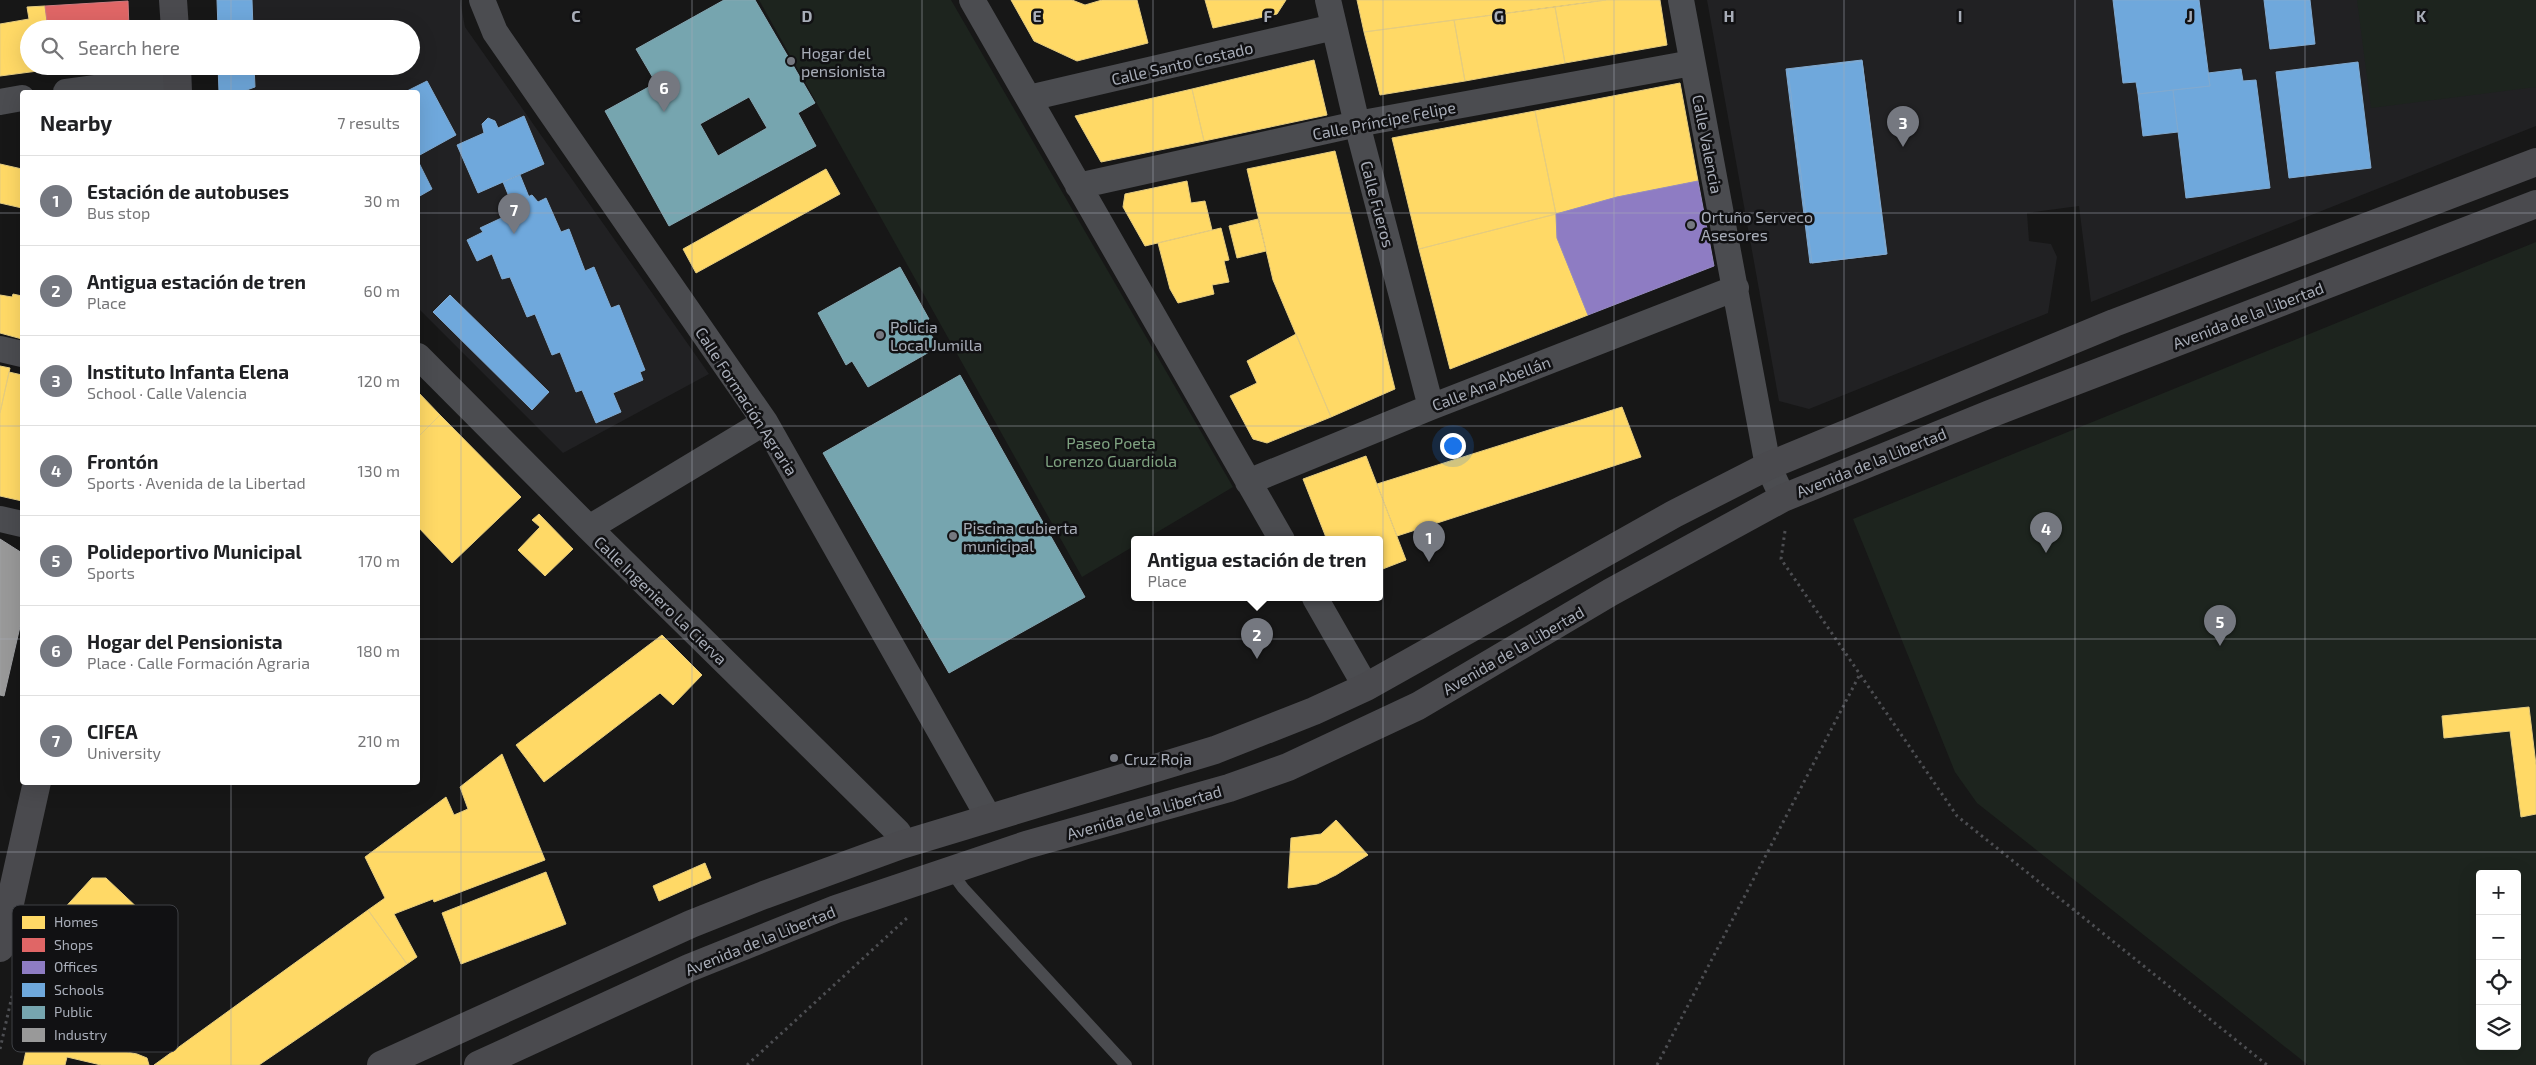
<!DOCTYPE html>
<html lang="en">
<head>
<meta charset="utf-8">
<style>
	:root { --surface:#fff; --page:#f6f6f6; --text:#202124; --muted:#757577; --line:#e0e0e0; --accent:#757880 }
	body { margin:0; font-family:"Exo 2",sans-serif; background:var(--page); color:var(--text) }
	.controls { position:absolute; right:15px; bottom:15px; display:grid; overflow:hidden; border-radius:5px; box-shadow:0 5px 20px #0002 }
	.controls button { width:45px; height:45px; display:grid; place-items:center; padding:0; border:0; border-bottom:1px solid var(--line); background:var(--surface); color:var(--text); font:25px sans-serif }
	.you { position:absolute; left:1452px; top:445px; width:18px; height:18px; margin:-12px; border:4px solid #fff; border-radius:50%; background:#1a73e8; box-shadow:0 0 0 8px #1a73e833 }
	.badge { display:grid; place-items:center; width:32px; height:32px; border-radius:50%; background:var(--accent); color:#fff; font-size:16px; font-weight:700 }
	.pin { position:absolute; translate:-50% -41px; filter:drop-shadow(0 1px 2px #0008) }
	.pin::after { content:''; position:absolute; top:26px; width:18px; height:15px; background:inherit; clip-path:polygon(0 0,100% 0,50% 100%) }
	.popup { position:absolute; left:1131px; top:536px; width:252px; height:65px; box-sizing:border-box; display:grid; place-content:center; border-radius:5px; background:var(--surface); filter:drop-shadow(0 1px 4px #0005); font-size:16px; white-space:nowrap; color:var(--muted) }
	.popup b { font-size:19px; color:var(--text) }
	.popup::after { content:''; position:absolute; left:50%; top:100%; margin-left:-10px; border:10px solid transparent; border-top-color:var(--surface) }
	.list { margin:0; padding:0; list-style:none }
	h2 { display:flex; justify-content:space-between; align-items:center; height:65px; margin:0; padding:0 20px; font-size:21px }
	h2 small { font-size:16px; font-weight:400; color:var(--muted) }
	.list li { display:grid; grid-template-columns:32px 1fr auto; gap:15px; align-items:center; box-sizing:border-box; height:90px; padding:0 20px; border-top:1px solid var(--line) }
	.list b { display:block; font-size:19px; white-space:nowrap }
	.list p { margin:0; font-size:16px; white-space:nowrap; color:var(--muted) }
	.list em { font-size:16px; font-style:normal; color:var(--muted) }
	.icon { flex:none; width:28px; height:28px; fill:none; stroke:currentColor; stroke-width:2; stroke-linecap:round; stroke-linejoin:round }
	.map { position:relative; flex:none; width:2536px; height:1065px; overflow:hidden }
	.search { position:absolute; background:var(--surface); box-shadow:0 5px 20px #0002; left:20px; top:20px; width:400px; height:55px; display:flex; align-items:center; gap:12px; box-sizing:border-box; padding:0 18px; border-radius:28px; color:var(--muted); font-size:19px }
	.panel { position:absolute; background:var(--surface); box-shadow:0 5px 20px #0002; left:20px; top:90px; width:400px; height:695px; border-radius:5px }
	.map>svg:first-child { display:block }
	.built { fill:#212123 }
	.green { fill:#1d241e; fill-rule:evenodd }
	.homes { fill:#ffd966; stroke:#e5cc7f }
	.shops { fill:#e06666; stroke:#cf7b7f }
	.offices { fill:#8e7cc3; stroke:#968bc0 }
	.schools { fill:#6fa8dc; stroke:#80aad1 }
	.public { fill:#76a5af; stroke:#85a7b2; fill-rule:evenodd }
	.industry { fill:#999; stroke:#9e9fa2 }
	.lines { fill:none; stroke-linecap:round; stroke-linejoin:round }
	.path { stroke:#4d4e52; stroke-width:3; stroke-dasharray:2.5 4; stroke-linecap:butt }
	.lane { stroke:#4b4c50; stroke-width:12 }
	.street { stroke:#4b4c50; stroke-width:26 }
	.secondary { stroke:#4a4a4e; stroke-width:28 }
	.grid { fill:none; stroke:#a8adb8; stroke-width:1; stroke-opacity:0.55 }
	.poi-dot { fill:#757880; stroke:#111113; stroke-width:2 }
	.labels { text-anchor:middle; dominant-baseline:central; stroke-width:5; stroke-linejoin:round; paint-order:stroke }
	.poi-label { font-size:16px; fill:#a8adb8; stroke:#111113; text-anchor:start }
	.street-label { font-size:16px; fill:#a8adb8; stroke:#111113 }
	.park-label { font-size:16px; fill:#7fa381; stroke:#111113 }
	.key { fill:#111113; stroke:#3e4045; stroke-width:1 }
	.key-label { font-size:14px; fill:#a8adb8 }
	.grid-label { font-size:16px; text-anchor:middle; font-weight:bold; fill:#a8adb8; stroke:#111113; stroke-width:5; stroke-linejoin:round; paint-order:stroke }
</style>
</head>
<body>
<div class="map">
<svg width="2536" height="1065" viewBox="0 0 2536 1065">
	<rect width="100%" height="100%" fill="#171717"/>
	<path class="built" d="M217,0h243l5,27 244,347 -146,79 -145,-145v-216h-199l-1,-26h193v-37h-193z
		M1707,0h829v126l-445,176 -12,-96 -52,7 2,28 22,3 6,13 -9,56 -239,96 -30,-8z"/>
	<path class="green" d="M759,0h192l282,487 -89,53h-10v6l-52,31z
		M2357,0h179v87l-165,21z
		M2536,242v823h-228l-331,-262 -22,-31 -102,-253zM2480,874h37v172h-37z"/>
	<path class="homes" d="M1011,0h61l13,5 17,-5h35l11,43 -71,18 -43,-20z
		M1205,0h81l-9,14 -64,14z
		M1357,0h249l-242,32z
		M1606,0h54l7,45 -102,18 -10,-56z
		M45,6l3,23h-19v37h23l1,3 -53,7v-52l29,-5 -2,-12z
		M1555,7l10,56 -100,18 -11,-61z
		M1454,20l11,61 -85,14 -16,-63z
		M1314,60l13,55 -123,26 -12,-52z
		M1680,83l18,98 -81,16 -61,17 -21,-103z
		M1192,89l12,52 -103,21 -26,-46z
		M1535,111l21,103 -137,35 -27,-111z
		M1335,151l60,238 -64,28 -58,-137 -26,-111z
		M0,164l22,5v39l-22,-5z
		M826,169l14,25 -144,79 -13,-24z
		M1187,181l4,22 14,-2 7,29 -67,16 -22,-39 2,-13z
		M1556,214l1,24 31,77 -138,54 -31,-120z
		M1258,219l8,32 -29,7 -8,-32z
		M1221,228l8,32 -5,1 5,21 -17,3 2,9 -36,9 -8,-14 -12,-46z
		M13,294l9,2v43l-22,-6v-38l12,2z
		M1296,334l35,83 -64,26 -14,-4 -23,-43 27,-13 -10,-22z
		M0,366l10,2 -10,45z
		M9,372l13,3v126l-22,-5v-83z
		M418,392l22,23 -22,22z
		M1622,407l19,50 -244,79 -20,-52z
		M440,415l81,82 -69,66 -34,-36v-90z
		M1366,456l40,104 -26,10v-30h-53l-24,-61z
		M539,514l34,35 -28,27 -27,-26 22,-23 -8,-7z
		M662,635l40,40 -29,30 -13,-12 -116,89 -28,-37z
		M2529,707l7,58v49l-15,3 -11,-86 -66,7 -2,-22z
		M502,754l43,106 -111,42 -1,-3 -39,15 23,43 -10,7 -39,-54 17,-12 -20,-41 81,-60 8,18 14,-6 -8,-22z
		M1336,820l32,35 -32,20 -19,9 -29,4 3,-50 30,-4z
		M705,863l6,15 -52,23 -6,-15z
		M546,872l20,52 -105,40 -19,-51z
		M92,878h14l56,53 -25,24 -14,-14 -17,18 -46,-46z
		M368,910l39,54 -148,101h-105z
		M57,911l39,39 -11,46 -45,-9z
		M30,1032l107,22 10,4 2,7h-48l-34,-8 -2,8h-42z"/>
	<path class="shops" d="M128,1l1,28h-81l-3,-23z
		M52,66h23l-22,3z"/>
	<path class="offices" d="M1698,181l16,85 -126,49 -31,-77 -1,-24 61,-17z"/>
	<path class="schools" d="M217,0h35l1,29h-35z
		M2113,0h86l11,86 -72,8 -2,-12 -13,1z
		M2264,0h46l5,44 -45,5z
		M1862,60l25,194 -77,9 -24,-194z
		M1862,61l24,193 -74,9 -24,-193z
		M2358,62l13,106 -82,10 -13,-106z
		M218,66h36l1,21 -14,5h-22z
		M2241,69l2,12 13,-1 14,108 -84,10 -13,-108 37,-4 -2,-13z
		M427,81l29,54 -38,21v-64h-13z
		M2173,90l5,42 -35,4 -5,-42z
		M524,116l20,48 -66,29 -21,-48 27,-12 -2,-9 6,-6 7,3 3,7z
		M418,161l14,28 -14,8z
		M520,175l9,22 -17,7 -9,-22z
		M532,195l6,7 8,-4 15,34 8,-3 16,42 9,-4 17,41 8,-3 26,65 -5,2 3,8 -30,13 8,19 -25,11 -14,-33 -6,2 -16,-40 -8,3 -17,-41 -8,3 -17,-40 -8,2 -10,-25 -15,7 -10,-21 16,-8 -3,-4 30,-14 -3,-8z
		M450,295l99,97 -17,18 -99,-98z"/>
	<path class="public" d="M724,0h31l60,103 -17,10 18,33 -147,80 -64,-115 51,-28 -20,-34zM749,97l18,31 -49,28 -18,-32z
		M900,267l29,52 -5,3 14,25 -70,40 -16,-26 -6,4 -28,-52z
		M960,375l125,222 -136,76 -126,-220z"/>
	<path class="industry" d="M0,539l22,14v65l-18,78 -4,-1z"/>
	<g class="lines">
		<path class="path" d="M1785,531l-4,28 176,257 310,249
			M0,1049l17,-75
			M747,1065l160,-147
			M1657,1065l203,-391"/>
		<path class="lane" d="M950,870l13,18 163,177"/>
		<path class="street" d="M482,0l13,32 270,390 224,396
			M972,0l310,540
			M1328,0l29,124 74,283
			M1681,0l87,466 15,32
			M66,92l111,-15
			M1029,98l305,-71
			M0,102l22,-4
			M1078,186l279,-62 335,-61
			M0,349l22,5
			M418,356l171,172 309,304 3,13
			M1248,482l183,-75 305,-119
			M0,519l22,5
			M589,528l176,-106
			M1315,598l51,89"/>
		<path class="secondary" d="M173,0l2,29
			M177,66l1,26
			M0,948l37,-166
			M381,1065l310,-141 73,-29 137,-50 314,-95 99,-39 52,-24 308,-173 94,-48 346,-143 422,-161
			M478,1065l211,-97 147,-59 190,-64 203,-57 59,-21 130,-61 193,-114 172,-94 207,-84 546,-210"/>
	</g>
	<path class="grid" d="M231,0v29M461,0v1065M692,0v1065M922,0v1065M1153,0v1065M1383,0v1065M1614,0v1065M1844,0v1065M2075,0v1065M2305,0v1065M231,66v26M0,213h22M418,213h2118M0,426h22M418,426h2118M0,639h22M418,639h2118M231,782v283M0,852h2536"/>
	<g class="poi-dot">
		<circle cx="791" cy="61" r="5"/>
		<circle cx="1691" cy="225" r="5"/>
		<circle cx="880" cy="335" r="5"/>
		<circle cx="953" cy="536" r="5"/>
		<circle cx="1114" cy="758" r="5"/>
	</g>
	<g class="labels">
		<g class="poi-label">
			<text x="801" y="52">Hogar del<tspan x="801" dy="18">pensionista</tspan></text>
			<text x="1701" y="216">Ortuño Serveco<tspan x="1701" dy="18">Asesores</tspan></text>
			<text x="890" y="326">Policia<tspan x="890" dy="18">Local Jumilla</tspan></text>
			<text x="963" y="527">Piscina cubierta<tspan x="963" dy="18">municipal</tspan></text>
			<text x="1124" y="758">Cruz Roja</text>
		</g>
		<g class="street-label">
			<text transform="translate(1182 63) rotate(-13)">Calle Santo Costado</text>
			<text transform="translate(1384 120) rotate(-11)">Calle Príncipe Felipe</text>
			<text transform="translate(1708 144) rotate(79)">Calle Valencia</text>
			<text transform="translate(1378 204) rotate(75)">Calle Fueros</text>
			<text transform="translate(2248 315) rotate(-21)">Avenida de la Libertad</text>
			<text transform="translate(1491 383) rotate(-21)">Calle Ana Abellán</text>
			<text transform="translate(747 401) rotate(57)">Calle Formación Agraria</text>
			<text transform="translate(1871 462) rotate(-22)">Avenida de la Libertad</text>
			<text transform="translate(661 600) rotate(44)">Calle Ingeniero La Cierva</text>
			<text transform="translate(1513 650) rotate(-30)">Avenida de la Libertad</text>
			<text transform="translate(1144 812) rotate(-16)">Avenida de la Libertad</text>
			<text transform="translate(760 940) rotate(-22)">Avenida de la Libertad</text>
		</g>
		<g class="park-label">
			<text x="1111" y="442">Paseo Poeta<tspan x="1111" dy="18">Lorenzo Guardiola</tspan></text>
		</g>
	</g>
	<rect x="12" y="905" width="166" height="147" rx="8" class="key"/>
	<rect x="22" y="916" width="23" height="13" fill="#ffd966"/>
	<rect x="22" y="938" width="23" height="14" fill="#e06666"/>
	<rect x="22" y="961" width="23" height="13" fill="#8e7cc3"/>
	<rect x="22" y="983" width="23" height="14" fill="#6fa8dc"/>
	<rect x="22" y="1006" width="23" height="13" fill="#76a5af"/>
	<rect x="22" y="1028" width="23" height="14" fill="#999"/>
	<g class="key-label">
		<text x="54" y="927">Homes</text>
		<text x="54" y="950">Shops</text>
		<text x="54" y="972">Offices</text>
		<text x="54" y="995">Schools</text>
		<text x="54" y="1017">Public</text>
		<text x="54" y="1040">Industry</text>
	</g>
	<g class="grid-label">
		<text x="576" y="22">C</text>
		<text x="807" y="22">D</text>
		<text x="1037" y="22">E</text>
		<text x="1268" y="22">F</text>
		<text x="1499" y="22">G</text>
		<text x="1729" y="22">H</text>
		<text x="1960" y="22">I</text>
		<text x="2190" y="22">J</text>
		<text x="2421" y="22">K</text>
	</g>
</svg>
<div class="controls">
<button>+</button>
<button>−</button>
<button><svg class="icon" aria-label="locate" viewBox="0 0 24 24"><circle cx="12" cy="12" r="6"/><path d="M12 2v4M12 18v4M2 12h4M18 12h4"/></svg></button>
<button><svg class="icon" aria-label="layers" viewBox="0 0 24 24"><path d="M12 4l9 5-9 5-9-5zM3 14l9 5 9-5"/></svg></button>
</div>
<div class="you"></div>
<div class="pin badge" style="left:1429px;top:562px">1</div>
<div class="pin badge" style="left:1257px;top:659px">2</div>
<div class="popup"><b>Antigua estación de tren</b>Place</div>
<div class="pin badge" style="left:1903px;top:147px">3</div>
<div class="pin badge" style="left:2046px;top:553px">4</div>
<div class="pin badge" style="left:2220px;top:646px">5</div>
<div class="pin badge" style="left:664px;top:112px">6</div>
<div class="pin badge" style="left:514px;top:234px">7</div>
<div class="search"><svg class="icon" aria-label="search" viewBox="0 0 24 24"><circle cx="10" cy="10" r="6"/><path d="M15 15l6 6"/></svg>Search here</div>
<section class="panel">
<h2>Nearby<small>7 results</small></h2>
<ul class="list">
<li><span class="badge">1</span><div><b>Estación de autobuses</b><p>Bus stop</p></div><em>30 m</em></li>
<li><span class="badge">2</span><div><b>Antigua estación de tren</b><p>Place</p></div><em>60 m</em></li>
<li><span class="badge">3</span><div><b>Instituto Infanta Elena</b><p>School · Calle Valencia</p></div><em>120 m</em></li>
<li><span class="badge">4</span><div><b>Frontón</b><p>Sports · Avenida de la Libertad</p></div><em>130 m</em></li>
<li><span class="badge">5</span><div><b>Polideportivo Municipal</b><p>Sports</p></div><em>170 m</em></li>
<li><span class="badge">6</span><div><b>Hogar del Pensionista</b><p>Place · Calle Formación Agraria</p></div><em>180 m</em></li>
<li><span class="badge">7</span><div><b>CIFEA</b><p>University</p></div><em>210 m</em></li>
</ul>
</section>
</div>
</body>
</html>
